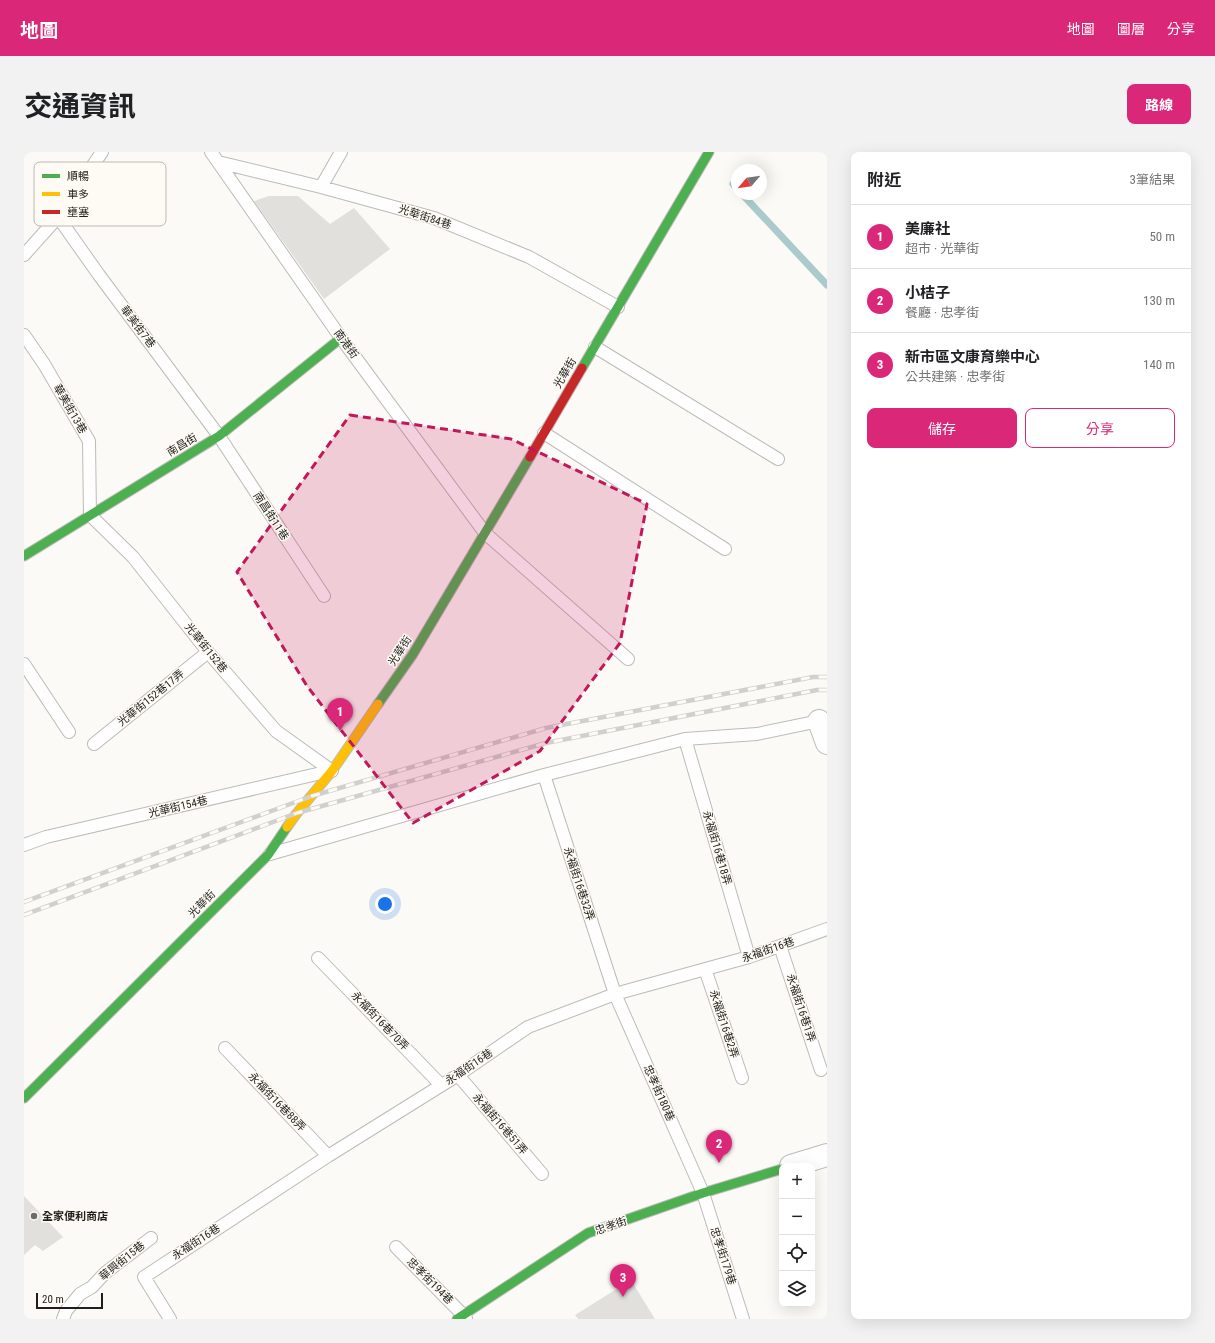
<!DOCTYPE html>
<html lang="zh-TW">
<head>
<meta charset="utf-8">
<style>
	:root { --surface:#fff; --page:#f2f2f2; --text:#202124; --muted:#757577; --line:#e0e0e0; --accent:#db2777 }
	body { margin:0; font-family:"Roboto Condensed","Noto Sans TC",sans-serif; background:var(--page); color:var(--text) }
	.controls { position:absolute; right:12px; bottom:12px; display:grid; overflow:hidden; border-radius:8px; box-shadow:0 4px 16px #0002 }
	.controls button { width:36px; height:36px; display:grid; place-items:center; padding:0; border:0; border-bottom:1px solid var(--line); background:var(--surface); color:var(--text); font:20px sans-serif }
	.compass { position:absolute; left:707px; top:12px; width:36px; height:36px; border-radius:50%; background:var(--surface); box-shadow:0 4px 16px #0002; rotate:241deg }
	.scale { position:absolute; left:12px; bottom:10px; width:67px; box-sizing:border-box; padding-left:4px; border:2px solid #1f1e1b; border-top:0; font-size:11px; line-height:14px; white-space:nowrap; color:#1f1e1b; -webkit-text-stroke:3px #fefbf4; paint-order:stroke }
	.you { position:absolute; left:361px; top:752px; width:14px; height:14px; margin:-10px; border:3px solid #fff; border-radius:50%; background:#1a73e8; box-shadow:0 0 0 6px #1a73e833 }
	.badge { display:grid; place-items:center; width:26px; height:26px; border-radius:50%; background:var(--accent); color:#fff; font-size:13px; font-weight:700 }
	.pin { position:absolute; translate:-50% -33px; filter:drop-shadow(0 1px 2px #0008) }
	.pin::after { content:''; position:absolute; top:21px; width:14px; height:12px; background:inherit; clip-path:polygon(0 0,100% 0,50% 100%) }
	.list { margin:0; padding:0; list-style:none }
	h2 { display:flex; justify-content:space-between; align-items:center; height:52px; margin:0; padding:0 16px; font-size:17px }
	h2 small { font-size:13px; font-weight:400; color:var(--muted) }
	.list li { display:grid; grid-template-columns:26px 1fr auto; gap:12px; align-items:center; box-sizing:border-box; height:64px; padding:0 16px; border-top:1px solid var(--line) }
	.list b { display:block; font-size:15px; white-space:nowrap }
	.list p { margin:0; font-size:13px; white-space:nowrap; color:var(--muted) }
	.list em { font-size:13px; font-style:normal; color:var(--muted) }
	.actions { display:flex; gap:8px; padding:12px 16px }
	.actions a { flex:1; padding:9px 0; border:1px solid var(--accent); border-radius:8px; text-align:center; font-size:14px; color:var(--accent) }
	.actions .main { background:var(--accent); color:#fff }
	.icon { flex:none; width:22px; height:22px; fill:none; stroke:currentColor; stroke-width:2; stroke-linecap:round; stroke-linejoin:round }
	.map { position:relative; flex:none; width:803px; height:1167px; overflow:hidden; border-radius:8px }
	header { display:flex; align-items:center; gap:24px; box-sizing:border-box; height:56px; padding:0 20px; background:var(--accent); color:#fff }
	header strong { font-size:19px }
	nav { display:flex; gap:22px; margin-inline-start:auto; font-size:14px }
	.intro { display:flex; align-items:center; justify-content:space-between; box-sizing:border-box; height:96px; padding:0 24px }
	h1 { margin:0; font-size:28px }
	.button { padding:10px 18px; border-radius:8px; background:var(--accent); color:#fff; font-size:14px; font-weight:700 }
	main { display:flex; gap:24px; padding:0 24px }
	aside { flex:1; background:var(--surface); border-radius:8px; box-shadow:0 4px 16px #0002 }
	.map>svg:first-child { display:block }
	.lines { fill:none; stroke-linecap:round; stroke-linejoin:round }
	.stream { stroke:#aacacc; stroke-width:7 }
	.building { fill:#e2e0dd }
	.lane-casing { stroke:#bdbbb8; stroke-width:14 }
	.street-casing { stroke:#bdbbb8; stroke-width:24 }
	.fast-casing { stroke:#bdbbb8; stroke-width:11 }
	.slow-casing { stroke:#bdbbb8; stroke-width:11 }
	.jam-casing { stroke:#bdbbb8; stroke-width:11 }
	.lane { stroke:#fffefe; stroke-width:12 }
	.street { stroke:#fffefe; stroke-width:22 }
	.fast { stroke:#4caf50; stroke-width:9 }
	.slow { stroke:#ffc107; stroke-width:9 }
	.jam { stroke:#c62828; stroke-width:9 }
	.rail-casing { stroke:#d0d0ce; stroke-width:4.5 }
	.rail { stroke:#fefbf4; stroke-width:3; stroke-dasharray:9; stroke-linecap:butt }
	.marked { fill:#c2185b; fill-opacity:0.2; stroke:#c2185b; stroke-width:3; stroke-dasharray:8 5; stroke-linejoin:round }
	.poi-dot { fill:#6c6b68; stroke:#fefbf4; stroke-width:1.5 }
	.labels { text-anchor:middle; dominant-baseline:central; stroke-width:3; stroke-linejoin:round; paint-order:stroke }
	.street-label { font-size:11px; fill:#1f1e1b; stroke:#fefbf4 }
	.poi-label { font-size:11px; font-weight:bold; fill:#1f1e1b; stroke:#fefbf4; text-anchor:start }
	.key { fill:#fefbf4; stroke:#bbb9b3; stroke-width:1 }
	.key-label { font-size:11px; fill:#1f1e1b }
</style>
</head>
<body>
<header>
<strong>地圖</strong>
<nav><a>地圖</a><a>圖層</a><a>分享</a></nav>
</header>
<div class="intro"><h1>交通資訊</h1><a class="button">路線</a></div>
<main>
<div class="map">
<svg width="803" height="1167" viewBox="0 0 803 1167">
	<rect width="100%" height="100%" fill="#fcfaf6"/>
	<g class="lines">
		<path class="stream" d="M709,32l4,5
			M718,42l85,91"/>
	</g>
	<path class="building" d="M245,44h29l32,28 24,-16 36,41 -66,50 -70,-98z
		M0,1044l39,41 -20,14 -8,-6 -11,10z
		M607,1128l24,39h-77l-3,-4z"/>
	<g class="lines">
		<defs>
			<path id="lane" d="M187,0l130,186 144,195 143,126
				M194,10l103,25 113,31 95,39 89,50
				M297,35l20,-35
				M34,65l41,58 120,161 105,160
				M0,103l34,-38 44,-65
				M0,183l20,29 45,77 1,74 43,42 75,95 68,79 56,40
				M571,195l183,112
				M520,281l181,116
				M0,512l45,68
				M661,587l64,218
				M70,592l114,-92
				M520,623l71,219 88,199 40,126
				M0,693l22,-8 284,-66
				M246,702l274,-79 141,-36 72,-5 67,-14
				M756,794l41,124
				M294,806l123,127
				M681,817l37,109
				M201,896l103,108
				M434,923l84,99
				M372,1095l70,71
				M39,1167l3,-8 14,-17 12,-7 13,-14 46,-35
				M146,1167l-26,-42 184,-121 130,-81 70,-48 87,-33 134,-37 78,-28"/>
			<path id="street" d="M795,569l8,22
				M767,1014l36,-11"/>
			<path id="fast" d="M558,216l127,-216
				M0,404l195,-120 122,-98
				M354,552l35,-50 117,-197
				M0,946l244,-243 19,-28
				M433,1167l131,-86 115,-40 79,-24"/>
			<path id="slow" d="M263,675l10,-14 35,-42 46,-67"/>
			<path id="jam" d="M506,305l52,-89"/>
		</defs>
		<use href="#lane" class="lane-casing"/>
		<use href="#street" class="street-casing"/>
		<use href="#fast" class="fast-casing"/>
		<use href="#slow" class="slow-casing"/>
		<use href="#jam" class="jam-casing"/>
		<use href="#lane" class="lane"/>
		<use href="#street" class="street"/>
		<use href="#fast" class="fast"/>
		<use href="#slow" class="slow"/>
		<use href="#jam" class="jam"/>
		<defs>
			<path id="rail" d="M0,750l288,-106 234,-68 267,-51h14
				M0,763l273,-102 249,-70 271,-53h10"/>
		</defs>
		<use href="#rail" class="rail-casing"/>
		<use href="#rail" class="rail"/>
	</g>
	<path class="marked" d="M326,263l161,24 136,65 -27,139 -80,108 -127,72 -106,-137 -70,-114z"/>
	<circle class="poi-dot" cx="10" cy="1064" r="4"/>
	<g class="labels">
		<g class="street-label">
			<text transform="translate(401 65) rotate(18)">光華街84巷</text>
			<text transform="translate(114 175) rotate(53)">華美街7巷</text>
			<text transform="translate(322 192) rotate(54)">南港街</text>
			<text transform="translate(541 221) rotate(-59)">光華街</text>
			<text transform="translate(46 257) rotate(60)">華美街13巷</text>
			<text transform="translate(158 293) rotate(-31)">南昌街</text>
			<text transform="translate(247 364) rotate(57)">南昌街11巷</text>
			<text transform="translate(182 496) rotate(51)">光華街152巷</text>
			<text transform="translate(376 499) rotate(-57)">光華街</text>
			<text transform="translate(127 546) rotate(-39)">光華街152巷17弄</text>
			<text transform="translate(154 655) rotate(-13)">光華街154巷</text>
			<text transform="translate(693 696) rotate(74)">永福街16巷18弄</text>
			<text transform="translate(555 732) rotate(72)">永福街16巷32弄</text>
			<text transform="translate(178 752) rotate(-45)">光華街</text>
			<text transform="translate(744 798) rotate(-19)">永福街16巷</text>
			<text transform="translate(777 856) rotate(72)">永福街16巷1弄</text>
			<text transform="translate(356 869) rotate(46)">永福街16巷70弄</text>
			<text transform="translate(700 872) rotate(72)">永福街16巷2弄</text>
			<text transform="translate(445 915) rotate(-34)">永福街16巷</text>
			<text transform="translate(635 941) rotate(66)">忠孝街180巷</text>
			<text transform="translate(253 950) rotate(46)">永福街16巷88弄</text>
			<text transform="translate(476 972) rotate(49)">永福街16巷51弄</text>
			<text transform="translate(587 1074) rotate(-19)">忠孝街</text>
			<text transform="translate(172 1090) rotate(-33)">永福街16巷</text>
			<text transform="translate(699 1104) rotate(72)">忠孝街179巷</text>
			<text transform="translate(98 1109) rotate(-39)">華興街15巷</text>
			<text transform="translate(406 1129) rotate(45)">忠孝街194巷</text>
		</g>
		<g class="poi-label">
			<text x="18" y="1064">全家便利商店</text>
		</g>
	</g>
	<rect x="10" y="10" width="132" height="64" rx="6" class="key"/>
	<rect x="18" y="22" width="18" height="4" fill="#4caf50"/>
	<rect x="18" y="40" width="18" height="4" fill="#ffc107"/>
	<rect x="18" y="58" width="18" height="4" fill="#c62828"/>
	<g class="key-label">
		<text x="43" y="28">順暢</text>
		<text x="43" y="46">車多</text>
		<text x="43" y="64">壅塞</text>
	</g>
</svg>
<div class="controls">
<button>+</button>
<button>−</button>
<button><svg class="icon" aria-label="locate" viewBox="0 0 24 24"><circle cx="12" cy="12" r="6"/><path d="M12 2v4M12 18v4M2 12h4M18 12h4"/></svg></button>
<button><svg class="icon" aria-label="layers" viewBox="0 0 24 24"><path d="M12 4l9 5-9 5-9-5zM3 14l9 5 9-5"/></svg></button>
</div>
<svg class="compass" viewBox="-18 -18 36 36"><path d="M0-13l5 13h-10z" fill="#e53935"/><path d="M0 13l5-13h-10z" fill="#757577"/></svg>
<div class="scale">20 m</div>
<div class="you"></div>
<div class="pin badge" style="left:316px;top:579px">1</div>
<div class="pin badge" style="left:695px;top:1011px">2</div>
<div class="pin badge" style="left:599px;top:1145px">3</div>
</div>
<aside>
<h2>附近<small>3筆結果</small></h2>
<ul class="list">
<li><span class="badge">1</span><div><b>美廉社</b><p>超市 · 光華街</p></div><em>50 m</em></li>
<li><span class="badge">2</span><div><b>小桔子</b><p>餐廳 · 忠孝街</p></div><em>130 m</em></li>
<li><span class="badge">3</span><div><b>新市區文康育樂中心</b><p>公共建築 · 忠孝街</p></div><em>140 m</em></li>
</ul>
<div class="actions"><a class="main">儲存</a><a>分享</a></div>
</aside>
</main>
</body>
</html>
